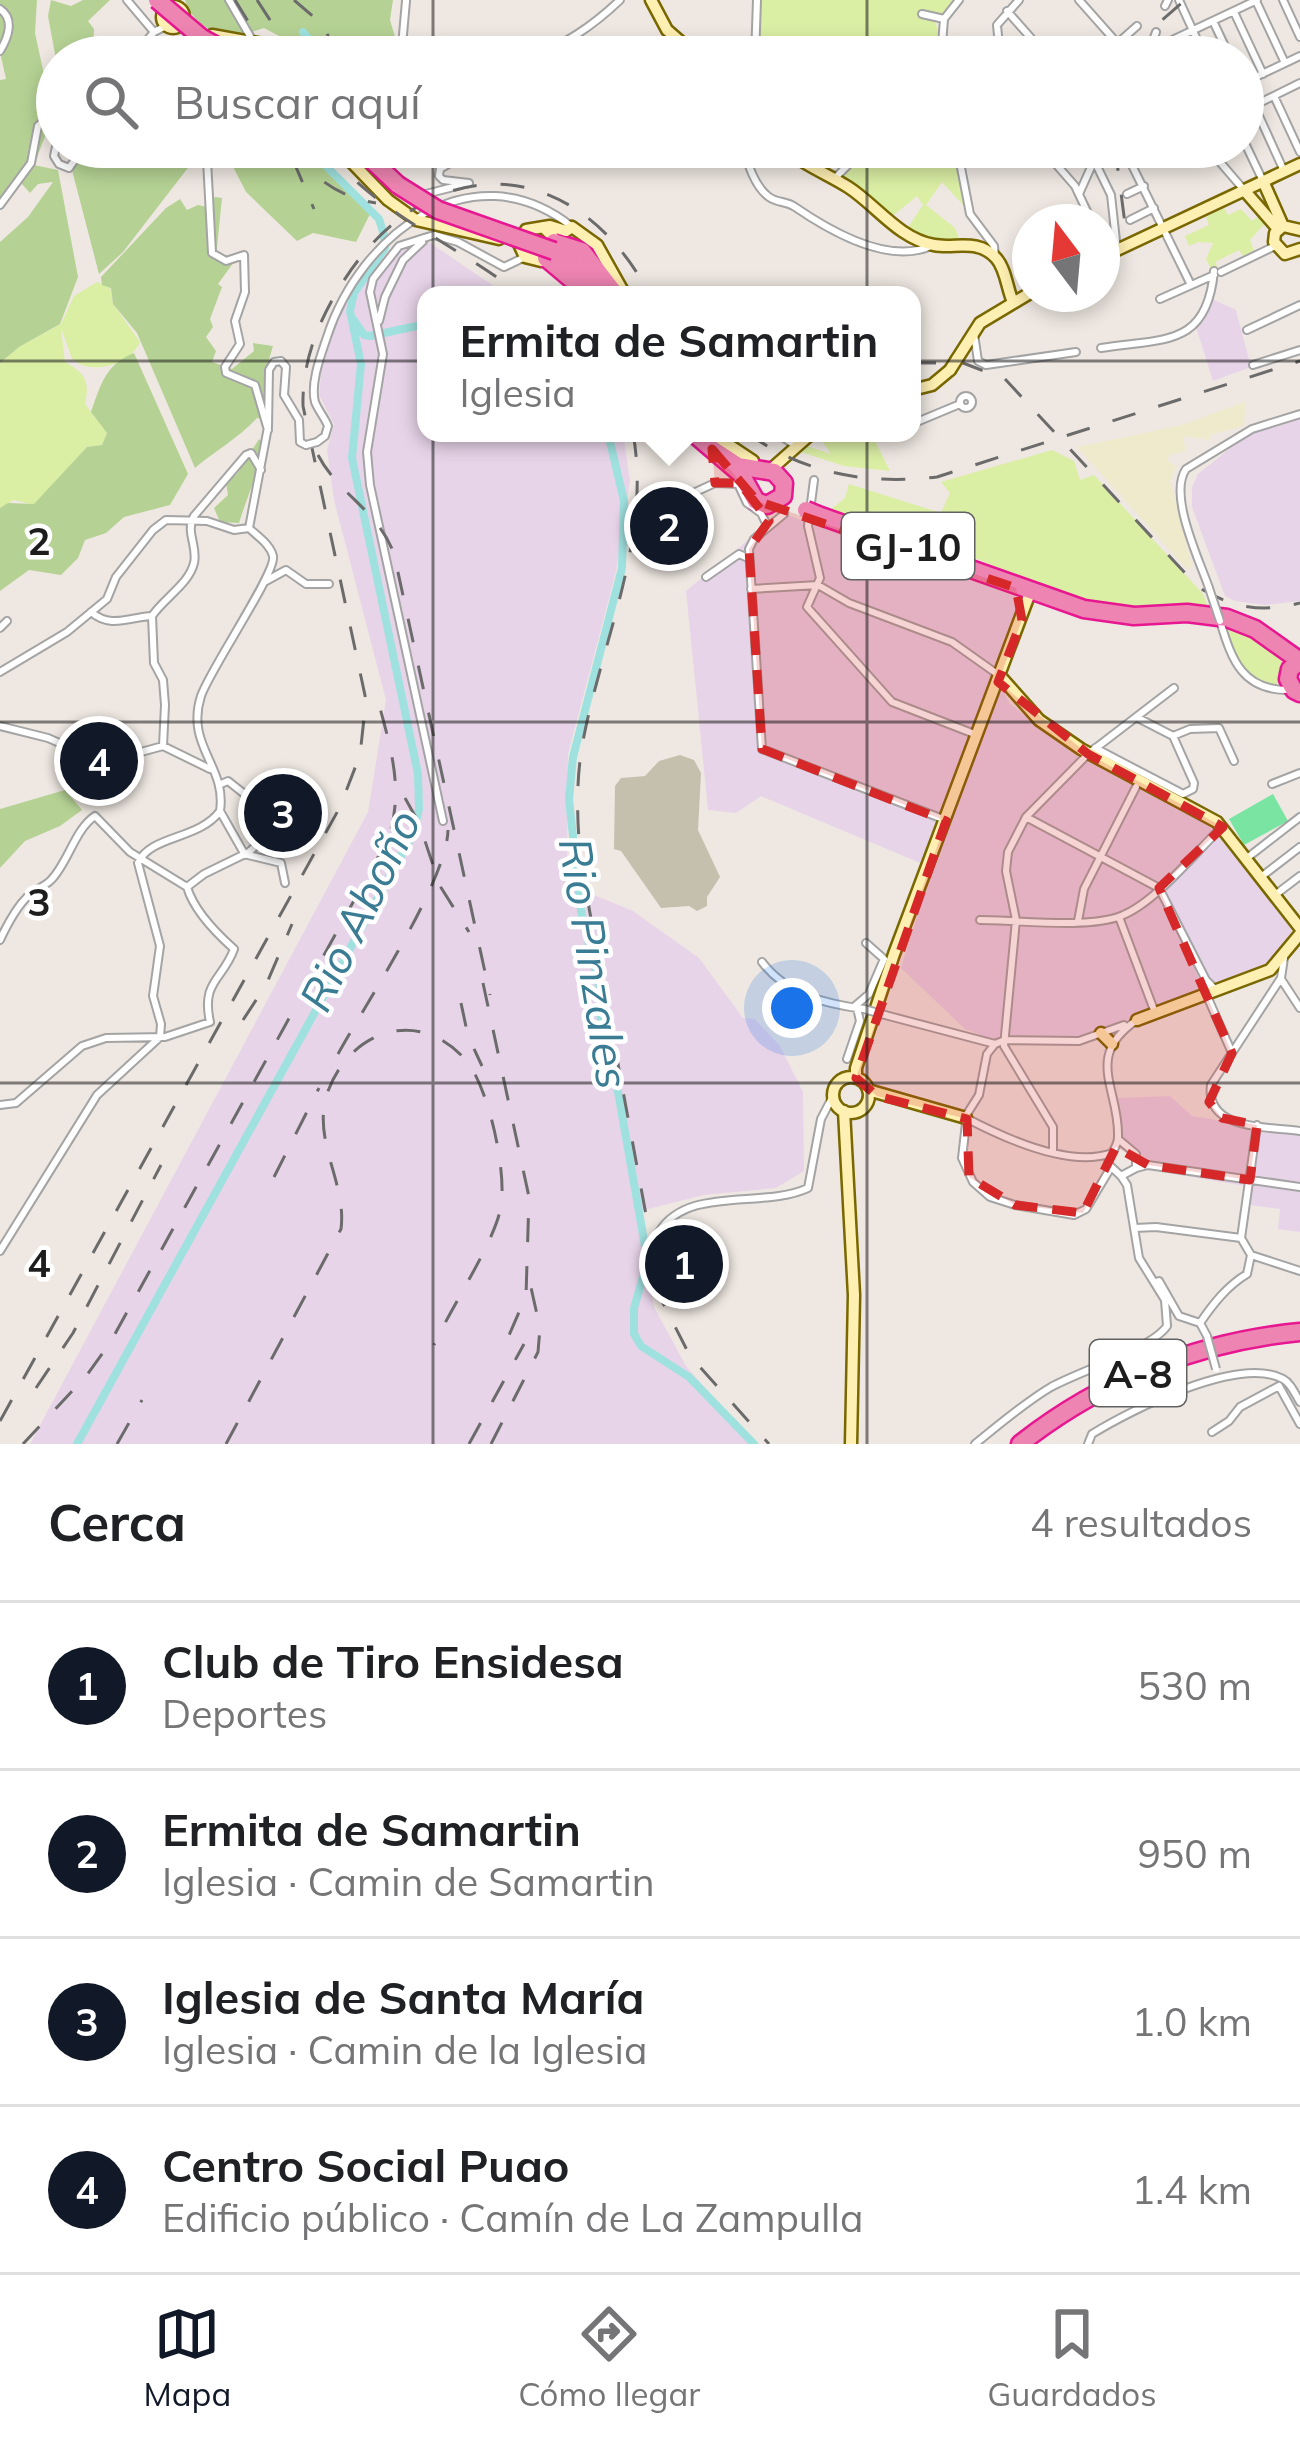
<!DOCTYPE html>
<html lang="es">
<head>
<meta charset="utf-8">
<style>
	:root { --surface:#fff; --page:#f2f2f2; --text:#202124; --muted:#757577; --line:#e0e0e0; --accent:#111827 }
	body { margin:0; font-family:Mulish,sans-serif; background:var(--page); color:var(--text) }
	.compass { position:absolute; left:1012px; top:204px; width:108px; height:108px; border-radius:50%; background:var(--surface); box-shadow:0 6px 18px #0003; rotate:344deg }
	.you { position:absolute; left:792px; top:1008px; width:42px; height:42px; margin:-30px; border:9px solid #fff; border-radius:50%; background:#1a73e8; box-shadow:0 0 0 18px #1a73e833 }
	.badge { display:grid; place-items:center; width:78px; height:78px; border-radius:50%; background:var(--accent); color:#fff; font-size:39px; font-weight:700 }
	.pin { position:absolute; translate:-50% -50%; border:6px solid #fff; box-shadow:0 3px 12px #0006 }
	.popup { position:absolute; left:417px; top:286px; width:504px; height:156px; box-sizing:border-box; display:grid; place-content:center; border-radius:24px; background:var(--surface); filter:drop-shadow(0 3px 9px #0005); font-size:39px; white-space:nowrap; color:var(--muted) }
	.popup b { font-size:45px; color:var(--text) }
	.popup::after { content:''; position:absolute; left:50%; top:100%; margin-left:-24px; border:24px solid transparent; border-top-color:var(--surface) }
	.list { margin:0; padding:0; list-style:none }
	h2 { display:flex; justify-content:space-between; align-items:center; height:156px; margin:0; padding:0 48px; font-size:51px }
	h2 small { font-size:39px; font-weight:400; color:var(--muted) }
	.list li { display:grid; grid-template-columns:78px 1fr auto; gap:36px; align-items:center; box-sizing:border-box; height:168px; padding:0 48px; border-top:3px solid var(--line) }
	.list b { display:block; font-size:45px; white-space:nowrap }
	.list p { margin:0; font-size:39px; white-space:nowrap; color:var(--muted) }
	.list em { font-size:39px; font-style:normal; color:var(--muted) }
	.icon { flex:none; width:66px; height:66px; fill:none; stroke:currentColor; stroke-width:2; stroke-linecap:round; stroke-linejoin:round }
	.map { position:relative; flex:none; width:1300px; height:1444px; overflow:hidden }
	.search { position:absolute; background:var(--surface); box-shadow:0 6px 18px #0003; left:36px; right:36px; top:36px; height:132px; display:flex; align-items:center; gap:30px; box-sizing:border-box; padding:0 42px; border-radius:66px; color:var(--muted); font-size:45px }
	.sheet { height:828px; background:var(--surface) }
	nav { display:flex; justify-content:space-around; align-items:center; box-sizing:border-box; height:168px; border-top:3px solid var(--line); background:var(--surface); font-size:33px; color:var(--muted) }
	nav a { display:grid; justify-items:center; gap:6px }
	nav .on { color:var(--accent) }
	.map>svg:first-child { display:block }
	.industrial { fill:#e8d4e9 }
	.construction { fill:#c5bfad }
	.farmland { fill:#f0eacc }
	.grass { fill:#daeea4 }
	.forest { fill:#b5d294 }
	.pitch { fill:#7ae5a2 }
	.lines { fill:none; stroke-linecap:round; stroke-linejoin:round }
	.river { stroke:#9fe1df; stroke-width:8 }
	.street-casing { stroke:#a4a4a4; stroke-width:10 }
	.secondary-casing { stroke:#796800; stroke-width:15 }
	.highway-casing { stroke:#e61791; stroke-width:21 }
	.street { stroke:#fff; stroke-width:6 }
	.secondary { stroke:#feefb2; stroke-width:10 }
	.highway { stroke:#ed84b1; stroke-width:16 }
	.rail { stroke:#6b6b6b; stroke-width:3; stroke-dasharray:24 24; stroke-linecap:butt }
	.street-bridge-casing { stroke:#a4a4a4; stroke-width:10; stroke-linecap:butt }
	.secondary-bridge-casing { stroke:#796800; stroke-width:15; stroke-linecap:butt }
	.highway-bridge-casing { stroke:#e61791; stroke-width:21; stroke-linecap:butt }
	.street-bridge { stroke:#fff; stroke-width:6 }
	.secondary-bridge { stroke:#feefb2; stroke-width:10 }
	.highway-bridge { stroke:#ed84b1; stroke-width:16 }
	.marked { fill:#d62828; fill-opacity:0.2; stroke:#d62828; stroke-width:9; stroke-dasharray:24 15; stroke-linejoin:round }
	.grid { fill:none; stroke:#1d1d1d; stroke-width:3; stroke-opacity:0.55 }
	.labels { text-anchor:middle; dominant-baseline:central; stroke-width:9; stroke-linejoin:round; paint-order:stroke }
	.shield { fill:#fff; stroke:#616161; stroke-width:3 }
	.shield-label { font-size:39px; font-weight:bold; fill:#1d1d1d }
	.water-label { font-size:45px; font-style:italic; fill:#397c93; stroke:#fff }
	.grid-label { font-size:39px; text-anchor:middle; font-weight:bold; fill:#1d1d1d; stroke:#fff; stroke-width:9; stroke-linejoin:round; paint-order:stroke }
</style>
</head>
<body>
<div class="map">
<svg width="1300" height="1444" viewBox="0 0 1300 1444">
	<rect width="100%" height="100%" fill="#efe8e2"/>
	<path class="industrial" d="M420,236l87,59h-81v138h197l7,48 -14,91 -48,182 -1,130 66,27 66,47 44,60 12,1 25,27 23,46 1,79 -28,17 -72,7 -68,17 18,95 32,59 68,78h-724l338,-632 18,-112 -52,-200 -7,-50 7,-26 -15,-29 3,-33 17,-53 57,-66z
		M1212,299l24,11 15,57 -38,14 -17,-54z
		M1300,417v184l-35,4 -30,-4 -10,-5 -33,-89v-20l6,-13 47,-38 23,-11z
		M781,513l237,84 3,14 -24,68 13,25 65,51 144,70 70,95 3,12 -18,26 -11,11 -179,67 -90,4 -29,-11 -64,-61 31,-100 -171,-72 -25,17 -28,-3 -22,-219z
		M1170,1096l22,20 31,5 4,-4 73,11v104l-22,-3 2,-20 -30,-4 2,-18 -108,-18 1,-11 -22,-19 -7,-41z"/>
	<path class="construction" d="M680,755l14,5 7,13 -3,57 22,47 -13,20v9l-10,5 -8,-5 -28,2 -40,-57 -7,-2 1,-63 6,-8 24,-2 14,-15z"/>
	<path class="farmland" d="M1245,402l-1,24 -35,9v5l-26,-4 3,15 -17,4 -1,6 8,5 -6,15 22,85 -4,4 -111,-123 105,-22z"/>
	<path class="grass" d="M760,0h197l-15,16 -8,2 5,15 -7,24h-174z
		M892,147h62l11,60 -23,-25 -16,23 29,23 4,10 -24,6 -28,-15 16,-24 -6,-9 -27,22 -52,-39 13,-15z
		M1224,208l4,7 13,-6 11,12 6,-4 8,5 -16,18 4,11 -11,5 -4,-6 -24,12 3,6 -6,3 -6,-12 7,-16 -15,-1 -9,4 -4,-10 24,-11 -3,-8z
		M97,282l13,5 3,17 27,38c-10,23 -49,34 -68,17l-11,-31 4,34c20,11 25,19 20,42l22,29 -5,12 -15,2 -53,58 -20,-5 -14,8v-145l19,-16 42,-23 13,-28z
		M816,433h55l19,38 -46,-5 -46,-15 6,-6 27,9z
		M1052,450l22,11 6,19 14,-5 109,119 5,13c-107,17 -183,-32 -279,-67 -33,-12 -67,-18 -99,-30l15,-12 4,-14 92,29 9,-20 -9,-11z
		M1224,621c24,11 56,24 62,53l-6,9c-37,9 -48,-35 -56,-62z"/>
	<path class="forest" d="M0,0h37l-2,33 18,83 -19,49 24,5 20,107 -18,47 -41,23 -19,16v-121l28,-25 25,-35 -15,2 -8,9 -9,-10 -21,27v-130l6,-1 -6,-27z
		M51,0l20,6 12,-6h27l-22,21 6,8 -1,28h-36v8l-9,-49z
		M185,0h208l-3,20 11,37h-93l-8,-10 -36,-19 -35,11c-20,-10 -37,-16 -44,-39z
		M66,147h138l-81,105 -24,22z
		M223,147h98l23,39 21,17 5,11 -14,28 -43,-9 -16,8 -51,-49z
		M215,197l7,1 -6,59 10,-2 8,7 -16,22 4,3 -12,32 3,8 -7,10 10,14 -4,11 20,7 22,-18 -1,-8 20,3 -7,24 -1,49 -8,-1c-18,20 -42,33 -62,50l-58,-135 -24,-29 -2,-16 -9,-3 -1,-8 65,-69 14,-9 7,11 11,-5 9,2z
		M134,353l54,121 -18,31 -46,12 -18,16 -21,7 -7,18 -17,17 -32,-5 -29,21v-83l8,-5 26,1 53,-57 15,-2 5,-12 -16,-21c10,-28 14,-47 43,-59z
		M259,439l5,5c-6,30 -16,50 -25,79l-19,-1 -6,-14 14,-13 -2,-13 11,-8z
		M65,790l17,20 -22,16 -35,15 -25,27v-59z"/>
	<path class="pitch" d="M1273,794l15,27 -44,24 -15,-26z"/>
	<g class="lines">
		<path class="river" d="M303,32l10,12 2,13
			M353,319l11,16 6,1 56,-12
			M608,433l16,68 -2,67 -49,189 -4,42 12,112 18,75v25l18,75 29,166 1,11 -13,45v26l7,12 48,31 65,67
			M77,1444l336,-610 6,-25 -1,-35 -66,-316 9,-94 -11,-53 4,-18 31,-45 -1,-13 -5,-16 -57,-57 -9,-15"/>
		<defs>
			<path id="street" d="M127,0l27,32
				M229,0l25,43
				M1079,0l47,53
				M1179,0l26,57
				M1283,0l17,37
				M1256,1l29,62
				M1165,6l3,-6
				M0,9c15,10 8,29 0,42
				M1007,11l24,27
				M1234,12l29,62
				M922,14l22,5
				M1213,21l17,36
				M1149,51l108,-51
				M133,57l21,-25 12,-6
				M401,57l5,-56
				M480,57c16,-8 30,-3 48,-4 31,-1 70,-32 92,-53
				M755,57l2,-57
				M941,57l3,-38 15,-19
				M1000,57l-3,-32 22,-25
				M1102,57l35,-31
				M1147,57l9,-25
				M1243,83l57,-27
				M1274,96l26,56
				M1254,105l30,66
				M1243,111l57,-28
				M1243,139l20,42
				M57,142l-3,14 5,8 10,4 15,-21
				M744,147c3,16 11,40 25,50 8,6 18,4 26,10 35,24 95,59 138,38
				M957,147l13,67 24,32 1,10
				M1041,147l34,39 17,36
				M1123,147l68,138
				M1207,147l37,43
				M554,149v-2
				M458,157c13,-1 65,-6 74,-10
				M207,160l5,93 14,8 18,-6 1,37 -10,29 5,23 -15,23 1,6 29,12 13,45
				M1094,160l17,35 6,55
				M1058,166l21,-19
				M836,177l17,-17 36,-13
				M1079,194l21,-47
				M1127,194l17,-8
				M422,195l47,-12 -26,-3 -4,-4 1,-7 17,-10v-12
				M0,205l31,-42 7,-37 7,-6 12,2
				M1130,220l24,-12
				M434,235l24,7 46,25 21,-10
				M424,238l-25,8 -26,33 -3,13 13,62 -16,98 3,33 73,336
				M1221,272l54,-26
				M1160,299l54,-24
				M379,321l6,-24 18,-37 20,-19
				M1247,330l53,-25
				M974,334l4,27 8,4 90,-13
				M1101,348c62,-10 106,0 113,-77
				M1253,365l47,-15
				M960 402a6 6 0 1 1 12 0a6 6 0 1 1-12 0Z
				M912,424l48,-20
				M777,433l19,13
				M875,433h14
				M317,442l8,-6 3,-10c-3,-8 -10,-16 -13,-24 -5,-19 6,-47 12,-65 33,-102 144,-189 244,-111
				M814,480l-6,46 12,52 -13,29 85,95 85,33
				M784,514l-30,25 -5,10 13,200 181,70
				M664,521v-17l16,10 5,-3 -14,-23 20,6 24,-11 23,1 9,19 14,10 7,14
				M249,528l19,-101 1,-57 5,-8 7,-1 5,6 -2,28 15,25 1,22 6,3
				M706,577l33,-23 9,4
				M266,581l20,-11 20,14h23
				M1209,588c-10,-29 -41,-93 -23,-119l66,-40 48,-15
				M751,589l67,-4 31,18 103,39 48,34
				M91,612c20,17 38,5 61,4
				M152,616c12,-18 37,-32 42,-53 4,-17 -9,-31 0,-47l52,-61 5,-2 10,17
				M152,616l2,47 9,17 2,25 -2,41
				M1220,621c12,40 23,70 70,69
				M0,628l7,-7
				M0,672l67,-40 40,-33 9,-22 37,-47 13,-10 41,1 27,9 15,-2
				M0,726l48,12 41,18 41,-1 33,-9 47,23
				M1173,736l17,-7 29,-1 15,33
				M1095,748l88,46 10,-5 1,-6 -21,-47 -37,-19
				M1272,784l28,-11
				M220,811l25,44
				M1026,817l133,71 47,92 8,8
				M248,855l33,8 4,20
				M1247,858l53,-41
				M1261,877l39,-30
				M1275,895l25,-19
				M1119,917l35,93
				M980,920c40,0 106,9 141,-4 34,-13 73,-62 99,-87
				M1078,921l6,-32 52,-102
				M0,940c7,-15 15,-31 27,-43 7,-7 17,-10 24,-17 17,-17 24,-51 44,-64l35,36 57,35
				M1284,958l-3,20 -70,107c-6,46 57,41 89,46
				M762,962c24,32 63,42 102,47
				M1281,979l19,29
				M1206,980l1,16 25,57
				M855,1006l14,-12 15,-35 -18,-16
				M885,1015l110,29
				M1005,1040l-10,4 -8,10 -8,41 -12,19 -5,44 11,24 17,15 25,8 59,10 12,-6 24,-40
				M1005,1040l74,1 45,-16
				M847,1059l13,-38 -3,-13
				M0,1105l16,-2 66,-57 24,-8 59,-1 45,-15c-9,-41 13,-42 24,-73 -18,-16 -40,-38 -47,-62l17,-13 45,-22 32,-29 -53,-42 -7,3
				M966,1118c38,20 101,49 143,36
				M1118,1139l18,15v14
				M1053,1151v-24l-49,-81 12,-126 -10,-49 2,-19 18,-35 62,-63 86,-66
				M1136,1168l-15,8 -13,-12c1,-11 10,-16 10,-27 2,-47 -35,-81 19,-117
				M1136,1168l12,-3 152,22
				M1135,1228l21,-1 85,11
				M659,1232c29,-47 104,-23 149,-44l13,-69 12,-23
				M1241,1238l16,-113
				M1241,1238l10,17 49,16
				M0,1251l97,-156 63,-58 1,-13 -8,-28 7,-50 -22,-83c12,-28 61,-23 82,-52 7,-45 -35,-65 -19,-115 9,-27 76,-124 72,-140 -3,-12 -15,-19 -24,-28
				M1155,1283l4,-2 20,35 21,7 7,13
				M1200,1323c13,-19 27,-37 47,-49l4,-19
				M1279,1386l21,38
				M1212,1432l17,-11 11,-14 39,-21
				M975,1444c25,-20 49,-41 76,-57 29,-16 100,-38 116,-61l-2,-26 -26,-42 -12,-73 -6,-9
				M1088,1444l4,-10c39,-24 147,-79 191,-55 8,4 12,15 17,23"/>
			<path id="secondary" d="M651,0l16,30 31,27
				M162 17a11 11 0 1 1 22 0a11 11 0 1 1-22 0Z
				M212,35l62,11 27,11
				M337,147l51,53 28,20 83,19
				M784,147c19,18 42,26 64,40 28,18 51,52 86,58 21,4 44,-7 62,13 10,11 11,31 17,44
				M1263,181l20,45
				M1244,190l34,39
				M543,227l10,10 -2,17 -10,7 -16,-4 -6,-13 7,-14 24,-4 16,5 6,-4 25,18 28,50
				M1300,230l-17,-4 -8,7 -1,9 11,12 15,-5
				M1102,257l198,-93
				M957,359l23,-36 50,-30
				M912,390l20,-5 18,-15
				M711,433l42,28
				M769,471l43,-38
				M1000,676l39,44 42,29 136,73 83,106
				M1137,1020l133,-50 30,-36
				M1101,1033l11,11
				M833 1095a18 18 0 1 1 36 0a18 18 0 1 1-36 0Z
				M856,1078v-10l38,-114 137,-364
				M868,1090l98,28
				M844,1111l10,184 -3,149"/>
			<path id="highway" d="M358,147l40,38
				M554,242l28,9 34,44
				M554,251l46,34
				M546,258l25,21 29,15
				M693,433l48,41 15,27 11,4 16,-9 1,-13 -10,-11 -36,-6 -26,-17
				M818,515l266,94 50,7 53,-3 40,5 28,11 45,32
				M1300,662l-10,7 -2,10 6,11 6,3
				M1020,1444c81,-64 177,-102 280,-112"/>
		</defs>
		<use href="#street" class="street-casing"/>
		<use href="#secondary" class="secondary-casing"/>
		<use href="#highway" class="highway-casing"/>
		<use href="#street" class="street"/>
		<use href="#secondary" class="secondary"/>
		<use href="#highway" class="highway"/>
		<path class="rail" d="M235,0l35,57
			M257,0l37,57
			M294,0l29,25 15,32
			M1133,57l21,-30 31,-27
			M292,147c20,31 47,50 84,56
			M325,147c50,67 132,97 196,148
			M1115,147l12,92
			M293,160l21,49
			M912,363h51l42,16 193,208c35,21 63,26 102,16
			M633,433c19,104 -31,207 -50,308 -8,42 -6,87 -1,129l80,431 28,55 79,88
			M747,433c58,41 120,52 190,44l363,-116
			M318,455c20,39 61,56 76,99l96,441
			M405,798l14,25 21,63 29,46
			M483,983l46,214 -3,99 -26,60
			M461,1003l7,33 14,30
			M243,1020l23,-35 26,-61
			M338,1054c28,-51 109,-173 110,-224
			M274,1177l45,-89
			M36,1388l37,-55 88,-168
			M0,1421l340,-614 20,-52 6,-55 -63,-294c-1,-44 15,-84 38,-121 86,-138 233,-134 309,10
			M23,1444l64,-69 23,-32 278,-504c18,-53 0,-98 -13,-150
			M117,1444l25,-44
			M226,1444l115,-215c6,-46 -29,-88 -14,-135 21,-62 89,-88 137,-36 24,25 43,113 37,148 -5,34 -51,103 -67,139
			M469,1444l55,-100
			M491,1444l47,-92 2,-24 -10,-45"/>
		<defs>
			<path id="street-bridge" d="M424,238l10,-3
				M306,445l11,-3
				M1209,588l11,33
				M864,1009l21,6
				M1207,1336l9,33"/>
			<path id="secondary-bridge" d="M950,370l7,-11"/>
			<path id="highway-bridge" d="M157,0l45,38 35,19
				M398,185l40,25 116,41
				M806,510l12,5"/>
		</defs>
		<use href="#street-bridge" class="street-bridge-casing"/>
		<use href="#secondary-bridge" class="secondary-bridge-casing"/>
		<use href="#highway-bridge" class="highway-bridge-casing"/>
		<use href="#street-bridge" class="street-bridge"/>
		<use href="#secondary-bridge" class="secondary-bridge"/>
		<use href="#highway-bridge" class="highway-bridge"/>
	</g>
	<path class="marked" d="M712,449l45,52 259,87 6,32 -24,62 90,72 135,73 -64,61 73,165 -23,49 13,16 35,7 -7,55 -102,-15 -32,-18 -33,66 -68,-8 -46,-28 -2,-58 -90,-23 -21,-18 90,-257 -184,-72 -13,-200 20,-28 -29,-38h-25z"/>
	<path class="grid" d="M433,0v57M867,0v57M433,147v1297M867,147v1297M0,361h1300M0,722h1300M0,1083h1300"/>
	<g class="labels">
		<g class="shield">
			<rect x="842" y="513" width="132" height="66" rx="9"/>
			<rect x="1090" y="1340" width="96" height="66" rx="9"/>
		</g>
		<g class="shield-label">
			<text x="908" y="546">GJ-10</text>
			<text x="1138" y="1373">A-8</text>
		</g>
		<g class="water-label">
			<text transform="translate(359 910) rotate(-64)">Rio Aboño</text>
			<text transform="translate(595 963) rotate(81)">Rio Pinzales</text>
		</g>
	</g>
	<g class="grid-label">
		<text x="39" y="555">2</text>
		<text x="39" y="916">3</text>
		<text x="39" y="1277">4</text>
	</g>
</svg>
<svg class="compass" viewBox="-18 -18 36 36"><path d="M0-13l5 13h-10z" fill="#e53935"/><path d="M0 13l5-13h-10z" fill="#757577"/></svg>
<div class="you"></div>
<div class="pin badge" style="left:684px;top:1264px">1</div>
<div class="pin badge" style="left:669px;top:526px">2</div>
<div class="popup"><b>Ermita de Samartin</b>Iglesia</div>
<div class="pin badge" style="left:283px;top:813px">3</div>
<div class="pin badge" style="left:99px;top:761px">4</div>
<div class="search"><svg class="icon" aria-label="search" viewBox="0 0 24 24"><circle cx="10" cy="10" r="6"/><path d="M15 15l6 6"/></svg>Buscar aquí</div>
</div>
<section class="sheet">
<h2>Cerca<small>4 resultados</small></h2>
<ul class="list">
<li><span class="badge">1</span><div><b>Club de Tiro Ensidesa</b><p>Deportes</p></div><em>530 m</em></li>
<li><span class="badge">2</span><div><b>Ermita de Samartin</b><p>Iglesia · Camin de Samartin</p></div><em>950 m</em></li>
<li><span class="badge">3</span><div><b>Iglesia de Santa María</b><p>Iglesia · Camin de la Iglesia</p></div><em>1.0 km</em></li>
<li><span class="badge">4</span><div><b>Centro Social Puao</b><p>Edificio público · Camín de La Zampulla</p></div><em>1.4 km</em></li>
</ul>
</section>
<nav>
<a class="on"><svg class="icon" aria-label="map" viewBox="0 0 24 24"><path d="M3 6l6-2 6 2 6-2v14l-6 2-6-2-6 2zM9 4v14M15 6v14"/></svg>Mapa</a>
<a><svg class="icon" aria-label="directions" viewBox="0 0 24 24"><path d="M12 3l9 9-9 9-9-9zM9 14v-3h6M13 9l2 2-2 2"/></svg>Cómo llegar</a>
<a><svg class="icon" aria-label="saved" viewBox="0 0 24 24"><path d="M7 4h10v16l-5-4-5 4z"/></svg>Guardados</a>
</nav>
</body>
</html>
